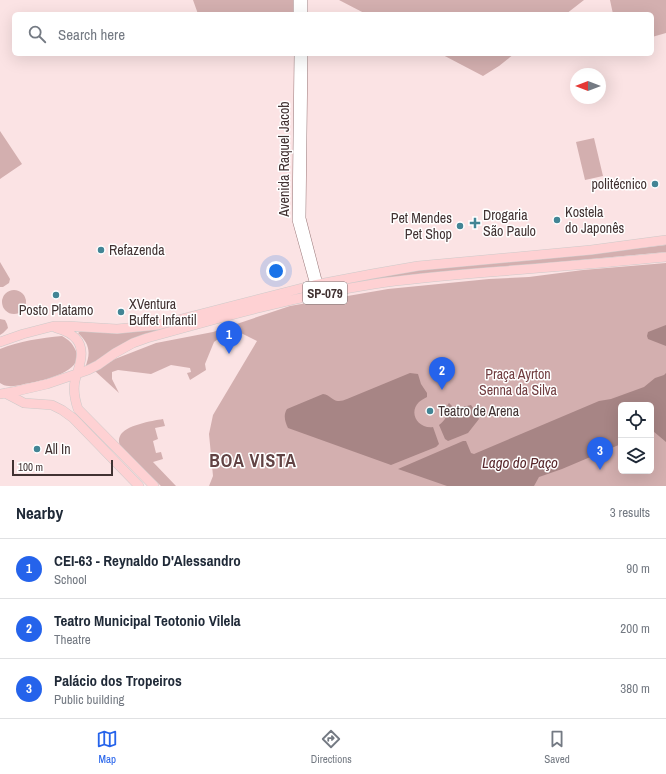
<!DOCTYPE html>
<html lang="en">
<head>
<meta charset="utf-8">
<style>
	:root { --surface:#fff; --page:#f6f6f7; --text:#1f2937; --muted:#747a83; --line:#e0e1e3; --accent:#2563eb }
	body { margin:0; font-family:"Archivo Narrow",sans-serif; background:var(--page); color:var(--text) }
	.controls { position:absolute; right:12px; bottom:12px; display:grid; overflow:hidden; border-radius:6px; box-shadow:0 4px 16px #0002 }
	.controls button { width:36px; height:36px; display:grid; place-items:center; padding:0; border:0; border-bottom:1px solid var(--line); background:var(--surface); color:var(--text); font:20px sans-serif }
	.compass { position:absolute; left:570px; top:68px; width:36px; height:36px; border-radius:50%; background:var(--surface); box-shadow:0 4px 16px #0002; rotate:270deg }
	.scale { position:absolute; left:12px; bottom:10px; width:101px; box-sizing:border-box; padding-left:4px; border:2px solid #413232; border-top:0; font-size:11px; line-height:14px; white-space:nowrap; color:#413232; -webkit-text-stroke:3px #fff; paint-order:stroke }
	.you { position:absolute; left:276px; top:271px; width:14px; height:14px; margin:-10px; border:3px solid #fff; border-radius:50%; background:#1a73e8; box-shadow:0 0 0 6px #1a73e833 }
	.badge { display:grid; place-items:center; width:26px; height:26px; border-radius:50%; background:var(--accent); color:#fff; font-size:13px; font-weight:700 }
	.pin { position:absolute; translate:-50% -33px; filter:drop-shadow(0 1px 2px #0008) }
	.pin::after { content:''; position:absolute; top:21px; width:14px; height:12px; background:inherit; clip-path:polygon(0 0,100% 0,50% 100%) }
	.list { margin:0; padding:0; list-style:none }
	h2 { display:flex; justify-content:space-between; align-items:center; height:52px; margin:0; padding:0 16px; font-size:17px }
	h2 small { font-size:13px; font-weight:400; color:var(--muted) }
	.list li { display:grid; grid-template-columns:26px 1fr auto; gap:12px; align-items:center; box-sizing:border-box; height:60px; padding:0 16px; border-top:1px solid var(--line) }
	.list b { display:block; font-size:15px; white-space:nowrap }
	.list p { margin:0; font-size:13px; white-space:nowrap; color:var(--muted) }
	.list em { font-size:13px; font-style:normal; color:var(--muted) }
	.icon { flex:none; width:22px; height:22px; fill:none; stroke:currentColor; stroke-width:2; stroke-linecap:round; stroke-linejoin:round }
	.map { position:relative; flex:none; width:666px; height:486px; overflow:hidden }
	.search { position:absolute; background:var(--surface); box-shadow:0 4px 16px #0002; left:12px; right:12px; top:12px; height:44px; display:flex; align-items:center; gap:10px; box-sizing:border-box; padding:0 14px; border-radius:6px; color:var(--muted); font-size:15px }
	.sheet { height:232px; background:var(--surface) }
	nav { display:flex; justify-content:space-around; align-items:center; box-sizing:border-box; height:56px; border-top:1px solid var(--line); background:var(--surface); font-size:11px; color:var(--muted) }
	nav a { display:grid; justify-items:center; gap:2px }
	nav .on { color:var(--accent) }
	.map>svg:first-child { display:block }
	.green { fill:#d3afaf; fill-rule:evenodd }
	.water { fill:#a78585 }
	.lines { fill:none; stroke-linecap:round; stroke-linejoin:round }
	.minor-casing { stroke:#997778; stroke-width:8 }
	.major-casing { stroke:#cecaca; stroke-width:10 }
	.minor { stroke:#fff; stroke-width:7 }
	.major { stroke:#fed1d3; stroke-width:9 }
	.poi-dot { fill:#428595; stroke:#fff; stroke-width:1.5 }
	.labels { text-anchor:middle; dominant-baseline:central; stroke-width:3; stroke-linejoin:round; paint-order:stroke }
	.shield { fill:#fff; stroke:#7a7070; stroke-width:1 }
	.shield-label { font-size:13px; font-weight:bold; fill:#413232 }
	.street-label { font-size:14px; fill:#413232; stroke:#fff }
	.poi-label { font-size:14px; fill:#413232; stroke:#fff; text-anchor:start }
	.park-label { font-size:14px; fill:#713d40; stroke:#fff }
	.water-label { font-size:15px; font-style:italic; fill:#58272b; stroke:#fff }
	.district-label { font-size:18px; font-weight:bold; letter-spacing:1px; fill:#614344; stroke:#fff }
</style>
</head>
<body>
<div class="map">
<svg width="666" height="486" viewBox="0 0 666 486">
	<rect width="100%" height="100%" fill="#fbe3e4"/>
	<path class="green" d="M193,0h105l4,14h-104z
		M339,0h245l-18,14h-200z
		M610,0h56v33l-14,4v-23h-39z
		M441,54h73l-15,12 -16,10z
		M0,131l22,33 -22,15z
		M594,138l9,38 -18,4 -9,-38z
		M666,245v7l-234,22 -263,55 -84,39c6,-15 5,-24 -7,-35l3,-2h30l208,-44 92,-17 194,-18z
		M0,262l10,17 -1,4 -6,4h-3z
		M666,263v223h-457l4,-10 -4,-42 4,-19 44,-74 -22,-11 -9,3 -12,9 -9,22 1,6 -16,10 -3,-7 4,-1 -1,-4 -19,-3 -20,9 -33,-4 -6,2v7l7,14 -24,-22 20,-12 41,-16 57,-11 56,-19 21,-7 98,-17 101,-10 40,-2 54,-7zM621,405h30v66h-30z
		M2 302a12 12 0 1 1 24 0a12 12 0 1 1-24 0Z
		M0,319l5,1 2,4 1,4 -5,5 -3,2z
		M62,336c7,4 10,7 13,13 12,22 -31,31 -45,34 -7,1 -15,4 -21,3 -4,0 -6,-1 -9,-3v-34c19,-8 41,-11 62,-13z
		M163,419l2,7 -10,2 3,11 -5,2 3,12 5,-1 2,7 -10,3 23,24h-15l-40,-38c-2,-4 -3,-8 -1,-12 5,-11 32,-15 43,-17z"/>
	<path class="water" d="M666,325v21l-18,-7 -1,-3 1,-4z
		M410,373l8,1 3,10 6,9v4c-3,2 -6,3 -8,5 -11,11 -1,27 14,25l6,17 -3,3 -45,18 -103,-37c-3,-6 -5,-13 -1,-19l36,-15c8,1 10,8 16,7 3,0 5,-1 8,-2z
		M666,373v69l-13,-11 -2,1v-27h-30v39l-59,25 -23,8 -5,9h-87l-49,-17 65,-28h3l5,12 3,1 125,-53 12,-2 33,-12 11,-9 9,-3z
		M449,403l5,5h3l14,-3 7,10 1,4 -11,14 -20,8 -3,-2 -6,-14c6,-5 10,-10 7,-18z"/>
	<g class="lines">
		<defs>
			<path id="minor" d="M297,0v14
				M304,14v-14
				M298,54l-2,166 18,65
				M304,54l-2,164 17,66"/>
			<path id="major" d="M56,328c19,5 29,15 24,35 -1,6 -4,12 -5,18 -2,9 0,19 3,28l76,77
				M0,342l23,-8 31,-8h13l50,3 41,-4 156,-40 58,-11 46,-8 173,-16 75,-10
				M5,393l19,10 28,2 10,5 11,8 66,68
				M0,394l17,-3 30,-7 41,-14 10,-5 17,-12 18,-10 14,-5c75,-21 150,-42 227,-54 47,-7 94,-10 141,-14 51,-4 101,-8 151,-13"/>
		</defs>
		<use href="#minor" class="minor-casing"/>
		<use href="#major" class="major-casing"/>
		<use href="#minor" class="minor"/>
		<use href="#major" class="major"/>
	</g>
	<g class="poi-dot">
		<circle cx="655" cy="184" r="4"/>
		<circle cx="557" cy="220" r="4"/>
		<path d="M473 217h4v4h4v4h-4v4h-4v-4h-4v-4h4z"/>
		<circle cx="460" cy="226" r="4"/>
		<circle cx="101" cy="250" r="4"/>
		<circle cx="56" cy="295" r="4"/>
		<circle cx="121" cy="312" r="4"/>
		<circle cx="430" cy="411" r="4"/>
		<circle cx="37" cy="449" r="4"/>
	</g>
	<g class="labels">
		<rect class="shield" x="303" y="282" width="44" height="22" rx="3"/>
		<g class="shield-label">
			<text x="325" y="293">SP-079</text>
		</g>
		<g class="street-label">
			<text transform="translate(284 159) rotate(-90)">Avenida Raquel Jacob</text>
		</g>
		<g class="poi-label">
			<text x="647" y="184" text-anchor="end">politécnico</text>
			<text x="565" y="212">Kostela<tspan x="565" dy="16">do Japonês</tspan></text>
			<text x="483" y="215">Drogaria<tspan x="483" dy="16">São Paulo</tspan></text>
			<text x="452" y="218" text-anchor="end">Pet Mendes<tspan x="452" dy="16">Pet Shop</tspan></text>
			<text x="109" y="250">Refazenda</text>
			<text x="129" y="304">XVentura<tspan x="129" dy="16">Buffet Infantil</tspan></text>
			<text x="56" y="310" text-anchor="middle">Posto Platamo</text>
			<text x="438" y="411">Teatro de Arena</text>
			<text x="45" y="449">All In</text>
		</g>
		<g class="park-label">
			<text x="518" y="374">Praça Ayrton<tspan x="518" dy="16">Senna da Silva</tspan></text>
		</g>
		<g class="water-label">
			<text x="520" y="462">Lago do Paço</text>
		</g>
		<g class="district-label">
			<text x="253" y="460">BOA VISTA</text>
		</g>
	</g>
</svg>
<div class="controls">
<button><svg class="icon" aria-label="locate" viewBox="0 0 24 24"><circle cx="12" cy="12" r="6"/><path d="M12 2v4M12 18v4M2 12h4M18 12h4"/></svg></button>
<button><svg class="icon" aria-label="layers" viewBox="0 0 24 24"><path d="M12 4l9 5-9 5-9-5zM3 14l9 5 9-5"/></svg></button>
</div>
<svg class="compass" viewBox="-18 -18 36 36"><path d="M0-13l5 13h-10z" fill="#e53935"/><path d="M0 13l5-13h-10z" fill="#747a83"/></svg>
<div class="scale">100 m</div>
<div class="you"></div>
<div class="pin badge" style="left:229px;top:354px">1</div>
<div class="pin badge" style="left:442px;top:390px">2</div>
<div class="pin badge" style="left:600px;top:470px">3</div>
<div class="search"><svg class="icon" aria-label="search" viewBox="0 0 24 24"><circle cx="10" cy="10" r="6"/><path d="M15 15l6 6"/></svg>Search here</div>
</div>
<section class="sheet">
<h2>Nearby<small>3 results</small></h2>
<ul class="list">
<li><span class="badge">1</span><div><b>CEI-63 - Reynaldo D'Alessandro</b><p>School</p></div><em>90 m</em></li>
<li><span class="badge">2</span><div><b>Teatro Municipal Teotonio Vilela</b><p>Theatre</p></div><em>200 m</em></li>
<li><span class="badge">3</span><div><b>Palácio dos Tropeiros</b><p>Public building</p></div><em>380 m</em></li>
</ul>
</section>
<nav>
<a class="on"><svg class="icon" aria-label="map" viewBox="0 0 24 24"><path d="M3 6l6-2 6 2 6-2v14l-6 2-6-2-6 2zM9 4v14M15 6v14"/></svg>Map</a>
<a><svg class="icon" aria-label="directions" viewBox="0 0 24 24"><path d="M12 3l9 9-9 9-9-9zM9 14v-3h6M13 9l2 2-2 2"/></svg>Directions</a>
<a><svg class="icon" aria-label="saved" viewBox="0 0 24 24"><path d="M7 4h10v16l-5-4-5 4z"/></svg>Saved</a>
</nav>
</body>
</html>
